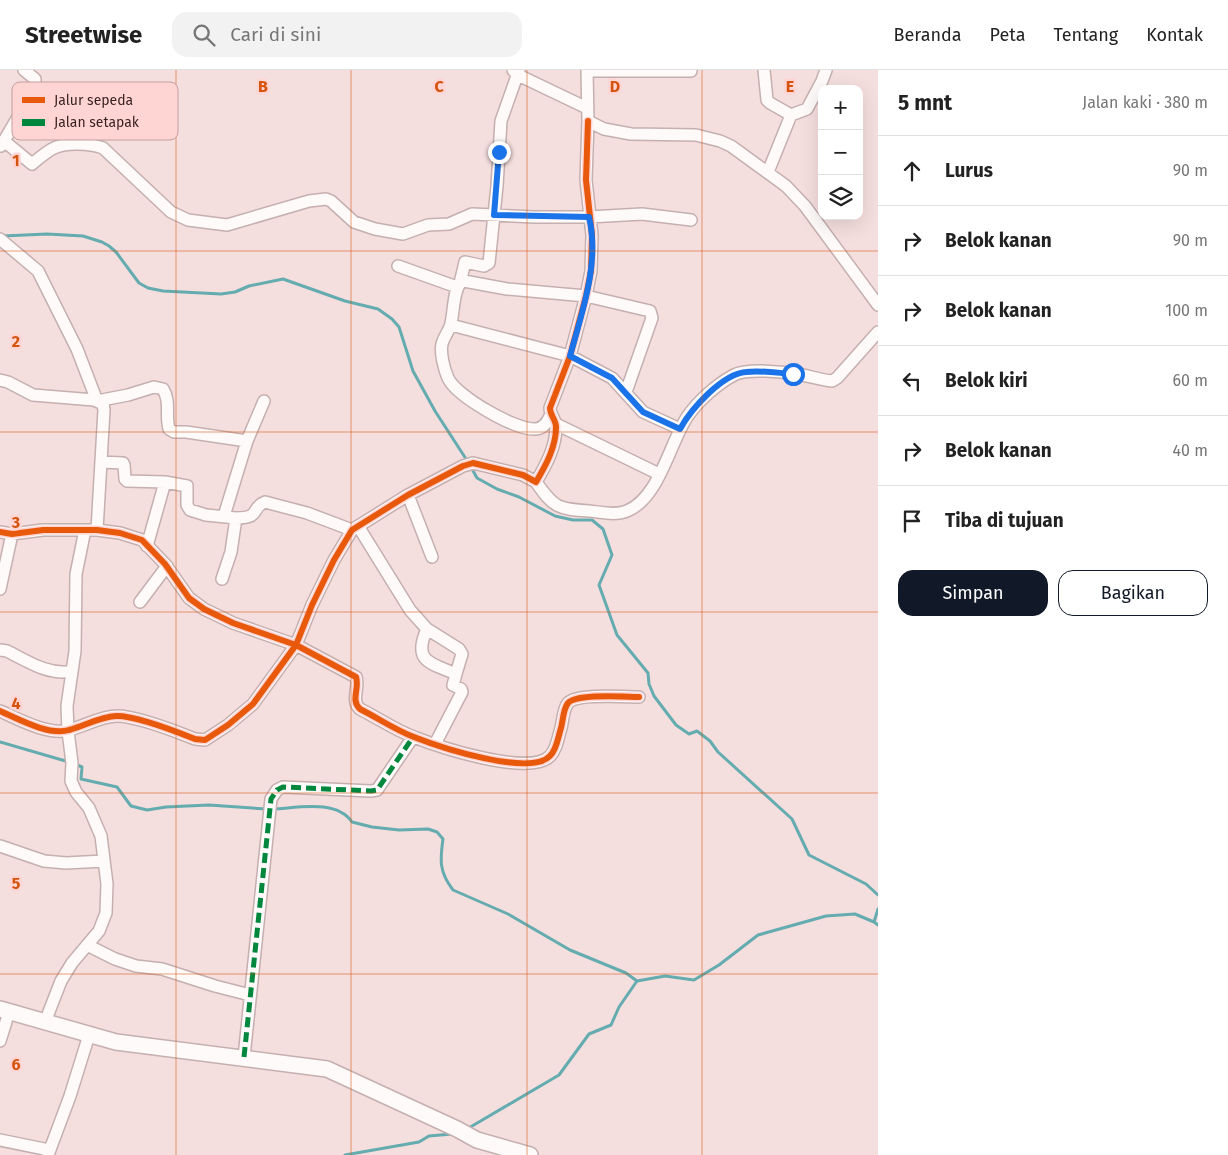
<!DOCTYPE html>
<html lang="id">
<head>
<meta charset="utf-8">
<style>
	:root { --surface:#fff; --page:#f2f2f2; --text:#222; --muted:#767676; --line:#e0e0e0; --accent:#111827 }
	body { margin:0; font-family:"Fira Sans",sans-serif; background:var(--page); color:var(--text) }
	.controls { position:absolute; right:15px; top:15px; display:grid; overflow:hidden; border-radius:10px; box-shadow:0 5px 20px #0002 }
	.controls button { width:45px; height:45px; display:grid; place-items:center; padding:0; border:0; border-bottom:1px solid var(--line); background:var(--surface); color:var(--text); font:25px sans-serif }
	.stop { position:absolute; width:15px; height:15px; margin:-11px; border:4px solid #1a73e8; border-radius:50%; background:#fff }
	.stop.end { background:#1a73e8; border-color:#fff; box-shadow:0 1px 5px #0008 }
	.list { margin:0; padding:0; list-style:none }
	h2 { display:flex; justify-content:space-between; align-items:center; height:65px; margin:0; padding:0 20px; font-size:21px }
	h2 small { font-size:16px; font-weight:400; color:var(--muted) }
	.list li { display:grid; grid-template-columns:32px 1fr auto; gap:15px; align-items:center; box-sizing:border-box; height:70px; padding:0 20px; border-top:1px solid var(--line) }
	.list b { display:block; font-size:19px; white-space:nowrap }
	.list em { font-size:16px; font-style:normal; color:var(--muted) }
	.actions { display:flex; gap:10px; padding:15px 20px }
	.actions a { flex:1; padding:11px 0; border:1px solid var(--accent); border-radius:15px; text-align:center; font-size:18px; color:var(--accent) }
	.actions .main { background:var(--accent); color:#fff }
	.icon { flex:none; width:28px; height:28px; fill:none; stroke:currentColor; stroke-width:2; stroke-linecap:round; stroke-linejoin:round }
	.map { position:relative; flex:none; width:878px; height:1085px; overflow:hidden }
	header { display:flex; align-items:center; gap:30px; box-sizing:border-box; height:70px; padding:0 25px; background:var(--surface); border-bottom:1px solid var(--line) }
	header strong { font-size:24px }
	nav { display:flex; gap:28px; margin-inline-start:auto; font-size:18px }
	.search { width:350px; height:45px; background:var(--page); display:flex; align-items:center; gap:12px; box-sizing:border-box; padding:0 18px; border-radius:15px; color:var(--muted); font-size:19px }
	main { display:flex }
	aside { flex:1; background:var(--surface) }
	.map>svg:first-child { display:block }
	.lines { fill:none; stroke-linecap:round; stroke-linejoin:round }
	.stream { stroke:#64acaf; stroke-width:3 }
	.minor-casing { stroke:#c5afaf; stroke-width:14 }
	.tertiary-casing { stroke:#c5afaf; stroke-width:18 }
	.minor { stroke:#fefafa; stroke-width:11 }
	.tertiary { stroke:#fefafa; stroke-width:15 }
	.quiet { stroke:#00873e; stroke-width:5; stroke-dasharray:10 5; stroke-linecap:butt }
	.cycleway-casing { stroke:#ffd5d4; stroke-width:9 }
	.cycleway { stroke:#e8590c; stroke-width:6 }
	.route { stroke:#1a73e8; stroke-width:6 }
	.grid { fill:none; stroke:#d6530e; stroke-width:1; stroke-opacity:0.55 }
	.key { fill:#ffd5d4; stroke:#c39e9e; stroke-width:1 }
	.key-label { font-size:14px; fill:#381f20 }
	.grid-label { font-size:16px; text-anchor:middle; font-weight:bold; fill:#d6530e; stroke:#ffd5d4; stroke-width:5; stroke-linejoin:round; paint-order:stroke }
</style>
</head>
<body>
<header>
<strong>Streetwise</strong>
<div class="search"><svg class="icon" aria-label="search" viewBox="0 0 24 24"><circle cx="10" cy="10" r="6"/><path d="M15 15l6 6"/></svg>Cari di sini</div>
<nav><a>Beranda</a><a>Peta</a><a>Tentang</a><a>Kontak</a></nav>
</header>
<main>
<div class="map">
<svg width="878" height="1085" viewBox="0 0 878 1085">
	<rect width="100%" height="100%" fill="#f5dede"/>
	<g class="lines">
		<path class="stream" d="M3,166l44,-2 36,2 19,6 7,4 7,6 23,31 9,5 15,3 58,3 14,-2 14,-6 34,-7 62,22 33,8 14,10 7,8 14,44 22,40 33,51
			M471,397l6,11 20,11 22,8 36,19 18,4h19l11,9 9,26 -13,30 18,50 31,38 1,11 5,12 22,29 13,9 8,-3 13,10 8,11 74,67 17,36 57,29 12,11
			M0,672l69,20
			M75,694l7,3 -1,12 36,8 14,19 16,4 19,-3 43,-2 57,4
			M273,739c24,-1 63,-10 79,13l20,5 27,3 29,-1 9,3 6,7c-3,21 -4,33 10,51l55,24 62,36 56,23 11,8
			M874,852l4,-13
			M467,1059l92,-54 30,-41 22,-9 8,-18 18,-26 28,-5 29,4 25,-15 39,-30 68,-19 29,-2 19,8 4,3
			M345,1085l74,-13 10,-6 23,-2"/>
		<defs>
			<path id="minor" d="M513,0l5,5 69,33
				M587,0l1,51 16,8 27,5 65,1 24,6 11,5 55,40 19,20 73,99
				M764,0l3,30 3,3 21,12
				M587,1h104
				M4,71l28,23c6,-5 13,-11 20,-15 12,-7 38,-6 51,-1l68,64 17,8 39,5 82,-24 17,-2 5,2 23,21 21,7 28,5 25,-9 21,-1 23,-10 62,3h55l53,-3 49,6
				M1,76l34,-58v-9l-11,-9
				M768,102l23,-57 16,-6 15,-28 4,-11
				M0,169l38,32 39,78 20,52 31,-6 26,-8 9,2c8,13 2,26 6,40l5,3h12l61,9
				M398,196l59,21
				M460,213l5,-21 19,4 5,-3 8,-77 4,-65 18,-51
				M451,255l119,31 42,22 31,34 37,17
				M0,310l8,2 25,13 61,5 9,4 1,6 -7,120
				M551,344c-3,7 -7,15 -16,15 -20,1 -79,-33 -87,-51 -4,-9 -8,-25 -6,-34 2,-8 8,-14 9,-21 3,-12 2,-32 10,-41l3,-1 43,8 79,7 64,15 2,7 -26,74
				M556,354l103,50
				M101,392l22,1 1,2 1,14 2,2 38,1 22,4v19l3,5 16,5 30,3
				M536,412c18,26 22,27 53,29 12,1 26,5 38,0 32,-13 42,-66 60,-94 11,-16 30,-33 47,-42 13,-7 50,-3 64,-1 11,2 23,6 34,7l5,-3 41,-46
				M408,425l24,62
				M224,446l23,-75 17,-40
				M358,456l52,84 17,19c-15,33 4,34 29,45l-3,11 8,4 1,3 -27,52
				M0,462l12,2 31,-4h54l23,3 22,7 23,24 24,34 15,11 29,14 63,22 60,32c4,11 -6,23 4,32 18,9 35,21 54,28 25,10 116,40 136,19 7,-7 8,-19 11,-28 2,-7 2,-19 7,-25 9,-10 58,-6 71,-6
				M147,476l18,-64
				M222,509l9,-27 5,-34c26,0 14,-10 29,-16l42,11 45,17
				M0,519l12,-55
				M140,532l27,-36
				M427,559l32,20 3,5 -6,20
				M0,580l7,1c20,10 42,25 65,20
				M0,641c18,8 49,25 69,19 16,-4 32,-14 48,-14 20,0 58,15 78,23l10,1 23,-15 25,-21 43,-59 16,-40 22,-45 18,-30 56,-35 55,-29 10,-3 50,12 13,7c10,-17 20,-35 20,-55 0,-7 -6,-12 -6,-19l20,-52 16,-60 5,-25 1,-36 -6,-55 2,-59
				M0,776l44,15 22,2 38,-2
				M87,875l28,14 21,7 26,3 53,17 35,9
				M45,952l16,-41 11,-18 27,-32 7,-18 1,-29 -6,-48 -12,-28 -13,-16 -5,-11 1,-18 -4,-32 -1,-25 8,-55 1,-77 9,-44
				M0,971l9,-29
				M244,987l27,-258 6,-9 6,-3 88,4 6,-1 36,-53
				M0,1070l49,10
				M48,1085l22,-59 19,-61"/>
			<path id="tertiary" d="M0,939l116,33 211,27 130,60 20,11 53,15"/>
		</defs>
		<use href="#minor" class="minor-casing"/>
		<use href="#tertiary" class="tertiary-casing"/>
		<use href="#minor" class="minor"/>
		<use href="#tertiary" class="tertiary"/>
		<path class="quiet" d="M244,987l27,-258 6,-9 6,-3 88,4 6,-1 36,-53"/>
		<defs>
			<path id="cycleway" d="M0,462l12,2 31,-4h54l23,3 22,7 23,24 24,34 15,11 29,14 63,22 60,32c4,11 -6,23 4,32 18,9 35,21 54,28 25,10 116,40 136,19 7,-7 8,-19 11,-28 2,-7 2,-19 7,-25 9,-10 58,-6 71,-6
				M0,641c18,8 49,25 69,19 16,-4 32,-14 48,-14 20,0 58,15 78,23l10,1 23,-15 25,-21 43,-59 16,-40 22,-45 18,-30 56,-35 55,-29 10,-3 50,12 13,7c10,-17 20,-35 20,-55 0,-7 -6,-12 -6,-19l20,-52 16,-60 5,-25 1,-36 -6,-55 2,-59"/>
		</defs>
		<use href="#cycleway" class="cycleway-casing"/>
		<use href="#cycleway" class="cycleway"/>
	</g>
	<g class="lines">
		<path class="route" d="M499,82l-5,63 95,2c11,46 -7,95 -19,139l42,22 31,34 37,17c11,-20 42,-55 66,-57 15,-2 32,1 47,2"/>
	</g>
	<path class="grid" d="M176,0v1085M351,0v1085M527,0v1085M702,0v1085M0,181h878M0,362h878M0,542h878M0,723h878M0,904h878"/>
	<rect x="12" y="12" width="166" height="58" rx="8" class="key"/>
	<rect x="22" y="27" width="23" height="6" fill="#e8590c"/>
	<rect x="22" y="49" width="23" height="7" fill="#00873e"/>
	<g class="key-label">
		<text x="54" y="35">Jalur sepeda</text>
		<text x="54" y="57">Jalan setapak</text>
	</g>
	<g class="grid-label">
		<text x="263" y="22">B</text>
		<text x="439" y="22">C</text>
		<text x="615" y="22">D</text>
		<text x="790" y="22">E</text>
		<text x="16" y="96">1</text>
		<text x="16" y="277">2</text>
		<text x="16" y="458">3</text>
		<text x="16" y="639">4</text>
		<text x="16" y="819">5</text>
		<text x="16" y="1000">6</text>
	</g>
</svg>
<div class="controls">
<button>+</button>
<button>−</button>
<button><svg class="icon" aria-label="layers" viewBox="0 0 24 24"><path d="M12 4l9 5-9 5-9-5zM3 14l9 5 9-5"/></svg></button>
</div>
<div class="stop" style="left:793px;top:304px"></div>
<div class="stop end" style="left:499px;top:82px"></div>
</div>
<aside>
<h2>5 mnt<small>Jalan kaki · 380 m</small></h2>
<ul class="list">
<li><svg class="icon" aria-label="ahead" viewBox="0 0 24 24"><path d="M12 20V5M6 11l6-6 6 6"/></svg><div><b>Lurus</b></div><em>90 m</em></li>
<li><svg class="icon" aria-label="right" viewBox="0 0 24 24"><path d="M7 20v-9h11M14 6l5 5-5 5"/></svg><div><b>Belok kanan</b></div><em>90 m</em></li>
<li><svg class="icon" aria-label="right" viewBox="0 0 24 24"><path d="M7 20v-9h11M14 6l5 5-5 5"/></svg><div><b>Belok kanan</b></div><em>100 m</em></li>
<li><svg class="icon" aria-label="left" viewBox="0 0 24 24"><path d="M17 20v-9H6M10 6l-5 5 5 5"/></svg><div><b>Belok kiri</b></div><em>60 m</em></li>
<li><svg class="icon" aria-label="right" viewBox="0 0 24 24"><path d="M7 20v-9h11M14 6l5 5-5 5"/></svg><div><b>Belok kanan</b></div><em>40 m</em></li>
<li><svg class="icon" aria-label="arrive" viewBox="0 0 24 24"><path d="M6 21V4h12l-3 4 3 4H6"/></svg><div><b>Tiba di tujuan</b></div></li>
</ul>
<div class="actions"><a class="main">Simpan</a><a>Bagikan</a></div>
</aside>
</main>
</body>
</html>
